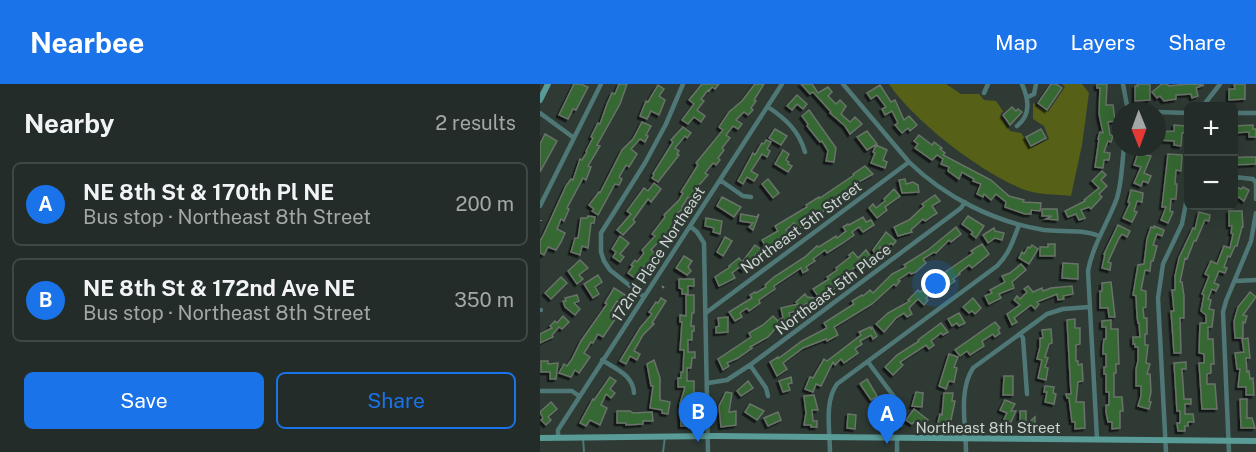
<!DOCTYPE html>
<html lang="en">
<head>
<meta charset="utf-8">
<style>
	:root { --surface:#232c28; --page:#2f3834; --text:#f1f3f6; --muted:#a3a7a8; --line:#404845; --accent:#1a73e8 }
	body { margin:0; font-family:"Public Sans",sans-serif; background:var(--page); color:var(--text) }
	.controls { position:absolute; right:18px; top:18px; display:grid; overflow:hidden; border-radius:9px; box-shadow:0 6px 24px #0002 }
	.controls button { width:54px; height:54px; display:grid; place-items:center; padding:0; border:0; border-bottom:2px solid var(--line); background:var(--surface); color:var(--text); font:30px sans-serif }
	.compass { position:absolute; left:572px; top:18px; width:54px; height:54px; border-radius:50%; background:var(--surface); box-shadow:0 6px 24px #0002; rotate:179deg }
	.you { position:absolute; left:396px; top:200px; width:21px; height:21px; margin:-15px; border:4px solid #fff; border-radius:50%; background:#1a73e8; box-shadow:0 0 0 9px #1a73e833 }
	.badge { display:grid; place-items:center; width:39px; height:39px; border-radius:50%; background:var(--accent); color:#fff; font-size:20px; font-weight:700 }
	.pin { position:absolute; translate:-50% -50px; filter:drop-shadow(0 2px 3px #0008) }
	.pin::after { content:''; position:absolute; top:32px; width:21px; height:18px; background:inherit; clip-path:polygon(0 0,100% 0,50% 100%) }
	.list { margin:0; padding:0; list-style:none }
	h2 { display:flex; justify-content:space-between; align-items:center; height:78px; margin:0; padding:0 24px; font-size:26px }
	h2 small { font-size:20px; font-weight:400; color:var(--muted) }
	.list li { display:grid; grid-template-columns:39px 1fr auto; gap:18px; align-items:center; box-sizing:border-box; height:84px; margin:0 12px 12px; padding:0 12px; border:2px solid var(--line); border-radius:9px }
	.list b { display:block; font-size:22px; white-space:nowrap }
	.list p { margin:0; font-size:20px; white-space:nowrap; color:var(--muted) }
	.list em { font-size:20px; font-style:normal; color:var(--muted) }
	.actions { display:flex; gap:12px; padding:18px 24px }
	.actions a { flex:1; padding:14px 0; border:2px solid var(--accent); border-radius:9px; text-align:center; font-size:21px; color:var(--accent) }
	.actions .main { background:var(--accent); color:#fff }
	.map { position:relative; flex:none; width:716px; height:368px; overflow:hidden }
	header { display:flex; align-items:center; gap:36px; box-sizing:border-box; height:84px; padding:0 30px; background:var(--accent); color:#fff }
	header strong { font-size:28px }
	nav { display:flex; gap:33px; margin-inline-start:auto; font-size:21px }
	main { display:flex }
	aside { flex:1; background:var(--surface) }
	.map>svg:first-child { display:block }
	.green { fill:#566017 }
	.building { fill:#356730; stroke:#6a7369; stroke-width:1.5; filter:url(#shadow) }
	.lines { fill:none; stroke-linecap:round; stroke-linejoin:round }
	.path { stroke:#848c88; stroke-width:1.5; stroke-dasharray:6 3; stroke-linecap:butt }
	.lane { stroke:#4f7775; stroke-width:2 }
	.street { stroke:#4f7775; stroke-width:4.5 }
	.secondary { stroke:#599b97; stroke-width:6 }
	.labels { text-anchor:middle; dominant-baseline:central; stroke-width:5; stroke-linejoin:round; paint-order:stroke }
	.street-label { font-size:15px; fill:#ced5d1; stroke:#2f3a35 }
</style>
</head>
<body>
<header>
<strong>Nearbee</strong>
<nav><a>Map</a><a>Layers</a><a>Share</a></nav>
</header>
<main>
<aside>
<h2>Nearby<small>2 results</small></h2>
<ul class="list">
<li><span class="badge">A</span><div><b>NE 8th St &amp; 170th Pl NE</b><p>Bus stop · Northeast 8th Street</p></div><em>200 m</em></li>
<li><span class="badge">B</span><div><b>NE 8th St &amp; 172nd Ave NE</b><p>Bus stop · Northeast 8th Street</p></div><em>350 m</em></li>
</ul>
<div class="actions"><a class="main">Save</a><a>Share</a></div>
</aside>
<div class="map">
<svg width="716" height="368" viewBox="0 0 716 368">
	<defs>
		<filter id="shadow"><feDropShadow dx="-2.5" dy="2.5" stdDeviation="0" flood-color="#0009"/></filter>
	</defs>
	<rect width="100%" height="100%" fill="#2f3a35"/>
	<path class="green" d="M349,0h57l15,10h18l5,6 12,1 7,10 -3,4 10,16 11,2 10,15 18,-9 -5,-13 -11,-7v-16l15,9 17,-25 -3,-3h20l7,9 -7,52 -11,51c-15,-2 -33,-1 -46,-6 -44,-17 -110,-68 -136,-106z"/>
	<path class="building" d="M34,0h7l7,3 -12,23 -3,-1 -5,10 -9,-4z
		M79,0h8l-7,20 -23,41 3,1 -12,20 3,1 -5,13 -3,-2 -16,30 2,1 -5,12 -3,-2 -4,10 8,4 -4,9 -5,8 -8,-3 -4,8 -4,-2v-12l3,-5 23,-50 5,-7 2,1 7,-21 2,1 5,-8 -1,-1 7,-13 -2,-1 7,-14 2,1 7,-20 5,-11 3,1z
		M162,0h17l-4,5 -3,-2 -3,4 -1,-1 -7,9 3,2 -7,9 8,6 -4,6 -7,-5 -6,7 -6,-4 12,-16 -5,-4z
		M215,0h9l-10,16 2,1 -5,7 2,2 -5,5 -4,-3 -8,8 6,4 -4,5 -5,-3 -7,9 4,3 -8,10 2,2 -6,8 2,2 -4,5 -3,-2 -8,10 3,2 -15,17 5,3 -3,6 -7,-4 -6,10 1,1 -7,7 6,6 -19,21 -3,-2 -9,10 6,5 -7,7 2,1 -4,6 -4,-3 -9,12 -7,-5 5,-7 -2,-1 4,-5 2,2 7,-9 -2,-3 13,-14 -3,-2 13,-17 -1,-2 15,-15 4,-7 -2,-1 17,-27 -2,-2 27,-33 -4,-3 10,-15 13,-11z
		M261,0h11l6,9 10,-6 4,5 -4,4 8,8 4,-4 6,6 -5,8 9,8 5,-5 7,7 -12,10 -5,-8 -15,-13 1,-1 -18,-20 -3,2z
		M511,0h5l6,4 -15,22 -9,-7z
		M557,0h10l-1,21h7l2,16 -7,1 2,13 3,1 -2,6 -3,-1 -4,11 6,1 -1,7h-5l-1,8 -8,-1 4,-28h-1l2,-7 3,1 -4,-19 1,-26h-3z
		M597,0h13v16l-15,1v-15h3z
		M622,0h5l2,2 19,-2 16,1 -8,3 2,8 -6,2 -1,-4 -15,1v4l-12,2 -4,-5 -3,2 -5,-6z
		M694,0h11v15l-16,1v-11h6z
		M118,1l6,4 -5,7 6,4 -6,15 -8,-4 -4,8 -7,-3 6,-15 2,1z
		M340,1l11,17 4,-2 9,20 5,-4 8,9 -7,6 -2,-3 -6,5 -7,-8 3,-2 -6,-12 -7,4 -3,-6 4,-2 -9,-12 -6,4 -4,-6z
		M257,11l10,9 -4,5 -6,-5 -5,6 -5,-4z
		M472,23l4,4 2,-2 4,3 -12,13 -7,-10z
		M269,26l27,38 -2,14 -8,-1 2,-10 -6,-10 -2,1 -13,-16 1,-2 -6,-8z
		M102,38l9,4 -5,9 2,1 -3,6 -5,-3 -9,10 6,5 -8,13 -3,-2 -7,12 3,2 -3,6 -4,-1 -17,31 -6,-4 2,-2 -5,-4 10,-13 1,1 22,-43 11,-11z
		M634,41l12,1 -1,7h-3l-1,13 -7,-1v-4l-17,-1v-8l17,-1z
		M713,41v4h3v8h-7v-5l-16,1v-7z
		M143,43l8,6 -4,5 -2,-2 -10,12 4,3 -2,3 2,1 -21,27 -6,-4 2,-3 -1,-1 20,-32 -2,-2z
		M235,45l12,7 -6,9 -12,-7z
		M501,45l5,9 -15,8 -5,-9z
		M327,47l10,13 -10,6 -10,-13z
		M5,50l12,7 -17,31v-28z
		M379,51l13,10 2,-3 8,6 -2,1 5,4 -2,2 48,25 18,16 15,4 -1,2 18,1 -1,8 -9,-1v4h-6l-20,-7 1,-5 -10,-8 -5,6 -7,-6 -1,3 -6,-3 4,-10 -8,-3 1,-2 -12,-7 -3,7 -11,-8 1,-4 -8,-3 2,-5 -6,-4 -5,5 -17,-12 3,-4 -4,-3z
		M226,56l5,2 -4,7 3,2 -3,6 -5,-3 -11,17 7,4 -4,6 -7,-4 -4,7 -5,-3 15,-28 2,2 7,-12 2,1z
		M336,61l11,5 -4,10 4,2 -2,6 -14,-5 4,-10 -2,-1z
		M243,66l6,4 -3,6 3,2 -1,2 4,2 -4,6 -13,-8z
		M598,69l13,3 -7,17 7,3 -3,7 -5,-2 -2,5 -7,-3 7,-16 -7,-2z
		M628,70l14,1 -1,16 -5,-1 -1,14h2l-1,15h-5l-1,12 3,1 -5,11 -7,-3 5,-13h-4z
		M704,73h12v7l-23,1v-7z
		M325,82l8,8 -16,9 2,3 -17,8 2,2 -5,4 -2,-2 -12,8 2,3 -24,15 1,1 -6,4 -4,-6 -8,7 4,6 -9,6v2l-14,5 -5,-9 16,-9 -3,-5 32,-19 -1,-2 13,-8 1,1 34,-23 -1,-1z
		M562,87l4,4 -5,5 6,6 -8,8 3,3 -11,12 -2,-2 -8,3 4,8 -6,2 -3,-6 -8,3 -3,-6 20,-10 -1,-1 15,-12 -7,-7z
		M228,95l11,14 -6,5 -11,-14z
		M365,95l1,5 7,-2 5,3 1,7 -17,1 -3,-13z
		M114,99l7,6 -10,13 -3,-3 -15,21 2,2 -12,13 -6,-5 14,-16 -4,-3 17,-23 4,3z
		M696,103l5,2 2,-2 6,3 -5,11 -11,-8z
		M354,105l6,7 -15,11 2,3 -10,8 -8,-10 4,-4 3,4 9,-7 -1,-2z
		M591,106l12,3 -1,9 -5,-1 -3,10 3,1 -5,10 -9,-4 7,-15 -2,-1z
		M395,111l5,6 -8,5 5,7 -12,8 -2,-2 -12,11 1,2 -14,4 -4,-9 15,-7 15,-14 -2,-2z
		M182,113l19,10 -7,10 -17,-11z
		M502,125h15l1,11 -12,-1 6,-3h-10z
		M689,127h13l1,16h-1l-5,19h-2l-5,11 -2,-1 -4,11 3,1 -2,5 -6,-2 -5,12 5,2 -3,6 -4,-2 -4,10 3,1 -2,9 5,1 -2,17h-4v12h5l1,25h-3v9l-4,1v10h8l2,25h-15l-3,-46h5v-9l-5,-1 1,-30h6v-8l-5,-4 3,-16 -2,-1 7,-18 -4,-2 6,-13 6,3 7,-18 6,2 3,-14 -2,-1 1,-7h-3z
		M659,128l11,3 -1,6 -4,-1 -9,21h-2l-7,18 -2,-1 -5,24h2l2,14v22h-4l1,35h-7l-3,-42h3l-2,-21h3v-14l4,-18 14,-30 2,1z
		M201,130l16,3 2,-3 -6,16 -4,-3 4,-4 -13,-2z
		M48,132l7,1 -1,6h-3l-3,25 -6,-2 -2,9 -9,-3 4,-14h3l3,-20h6z
		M428,132l16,10 -8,12 -5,-4 2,-2 -11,-8z
		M323,133l3,5 5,-2 3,5 -11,7 -4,-5 -7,5 2,3 -11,8 -16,10 -2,-3 -12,9 2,2 -9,6 2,3 -5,3 -2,-5 -27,18 1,3 -16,11 1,3 -11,8 -2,-3 -7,5 2,4 -7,4 -6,-9 23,-14 -2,-3 5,-3 1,1 10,-6 -1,-2 9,-8 31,-20 12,-11 2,1 17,-11 1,2 9,-7 -3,-4 5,-3 1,1z
		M166,134l16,3 -2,13 -7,-2 1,-4 -9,-2z
		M578,141l12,6 -3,6 -5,-3 -3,4 -11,24 3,1 -1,7 -8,-2 3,-14h-1z
		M614,142l10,4 -2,6 -5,-2 -4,11 4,1 -4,15h-2l-1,10 -5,-1 -4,20 5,1v16l-3,1 1,10h3v16h-2v11h3l-2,18 4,1 -3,10h3l1,18 -2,9 2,1 -2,7 -11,-3 3,-10v-10h-5v-17l2,-8v-14h-3v-3h-2v-7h7l-1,-14h-1l-1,-7 -1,-20 -3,-1 5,-30 6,-1 3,-25 4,-12 3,1z
		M416,143l5,7 -10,8 -2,-2 -13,13 -2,-1 -11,7 3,4 -10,9 -5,2 -1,-2 -12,8 2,1 -4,5 -2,-2 -22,20 -38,23 4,8 -11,6 -1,-2 -23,9 -20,15 4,6 -10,7 -7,-14 8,-5 1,1 23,-17 25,-13 -3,-5 30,-19 -2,-3 10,-6 1,1 7,-6 3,3 19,-19 14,-7 -2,-2 24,-15z
		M454,144l1,3 9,2 -2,7 -7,-2 -7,5 -5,-8z
		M346,148l10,9 -3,4 -2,-2 -7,8 -4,-4 -2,12 -5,-9z
		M80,152l9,7 -9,11 4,3 -4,5 -7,-5 3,-5 -4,-3z
		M185,153l7,4 -9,15 -6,-4z
		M442,160l7,10 -17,14 -3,-3 -10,8 1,1 -7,5 2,2 -15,11 -3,-3 -11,9 2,2 -4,5 -6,-6 -9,9 3,6 -5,3 -3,-4 -8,5 -12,14 -8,-8 12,-11 22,-12 -2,-1 10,-10 2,2 15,-12 4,5 6,-5 -4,-5 32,-22 -2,-2z
		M508,160h7v12h-15v-9h8z
		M215,161l11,8 -4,5 -6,-4 -9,14 -4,2 -3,-3 -8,6 3,5 -16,8 -4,-9 15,-10 -1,-1 10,-8 3,4z
		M492,161l6,4 -9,15 -10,-6 3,-6 2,2 4,-7 2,1z
		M326,166l5,7 -8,7 1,1 -5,4 -2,-3 -11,8 3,4 -21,15 -2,-2 -8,5 -5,-7 16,-10 -2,-2 10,-7 -1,-2 14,-11 -1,-2 4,-3 5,6z
		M144,172l8,5 -4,6 3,4 -4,4 -11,-7z
		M40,176l8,8 -9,7 4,4 -6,5 -9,-13z
		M523,179l15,1v15l-16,-1z
		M481,180l5,6 -14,12 2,6 -15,6 2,4 -12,6 -4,-8 7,-3 -2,-3 15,-8 -3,-6 8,-3z
		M58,191l4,7 -7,5 4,7 -6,4 -9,-14z
		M21,193l6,6 -16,16 -6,-6z
		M139,195h15v7h-6v8h-6v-5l-3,-1z
		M571,198l4,35h-6l-1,-9h-8v-17h2v-8z
		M488,202l5,6 9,-4 1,3 8,-3 21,-2 1,8 -10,2 1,3 -6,1 -1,-6 -20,8 2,2 -4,5 -4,-4 -17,13 3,4 -5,3 -5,-11 13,-9 -6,-5 3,-4 3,3 7,-7 -3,-3z
		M74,204l16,10 -5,8 -8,-5 -6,10 7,4 -15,22 -5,-3 -5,9 -2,-1 -7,11 6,4 -11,16 -4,-3 -4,7 -12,-4 5,-9 3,2 5,-7 9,-18 26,-37 -2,-1z
		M710,208l6,5 -13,18 4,1 -2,7 -2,-1v16h-8l-1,-17 4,-14z
		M265,210l2,3 8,1 -1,6 -7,-1 -11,8 -7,2 2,8 -4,1 -8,7 -2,-2 -9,10 -18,10 2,1 -14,10 -11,5 2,3 -6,4 -5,-11 33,-22 -2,-4 14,-8 10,-9 5,5 5,-4 -2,-9 17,-4 -2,-2z
		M37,211l2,6 -5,2 6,6 -5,6 -10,-8 -2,-6h3l-1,-3z
		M146,211h8v18h-2l-1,13h3v5h-2v9h-4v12h7v6h-3l-1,10h-4v13h7v12l2,1 -5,17h3v15h-13l-1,-22 5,-17h-7v-9h3v-6h2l1,-22h-4l2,-28h-2v-7l6,1z
		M121,214l5,3 -14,22 2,1 -11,11 -9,16 6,3 -3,6 -7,-4 -4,8 -6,-3 20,-33 12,-14 -3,-2 7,-10 2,1z
		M433,214l8,10 -6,6 -3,-3 -3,2 -6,-6z
		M419,229l6,10 -6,3 -2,-3 -5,3 -4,-7z
		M23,232l6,6 -7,7 -3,-2 -7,8 1,2 -13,6v-9l12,-6 -2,-2 5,-5 2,2z
		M188,233v15l-12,1v-6l3,-1 -1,-8z
		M535,235v9h5v16l-4,1v16h2v4l4,-1 1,17 -5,1 -2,20h8l1,26 -10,1v-7h-3l-3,-24h-2l-1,-4h5l-4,-74z
		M571,236v9h7v5l1,30h-3v9h-2v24h8l1,14h-3v17l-8,1v-7h-4l-2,-10v-7h3v-13h-3v-18h-2v-7h2v-13h-3v-6l1,-9h2v-12h-4v-6z
		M455,238l5,6 -2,2 2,3 -5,4 -2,-3 -11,7 2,5 -14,9 -3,-4 -7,5 -5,-6z
		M401,239l7,9 -5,3 -2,-2 -10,8 3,4 -5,4 -3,-4 -26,17 3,3 -10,10 -8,-8 12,-12 22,-14 -1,-1z
		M330,243l1,2 1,-2 5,9 -4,3 -2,-4 -11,6 2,3 -7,5 3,4 -14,10 -3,-4 -6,6 -2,-3 -12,24 -5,-2 -3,8 -8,-3 5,-12 3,1 11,-19 3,2 34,-26 -2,-3z
		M511,245l1,14 -3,1 -4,13 3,1 -3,9 3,1 -2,12 -8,-2 4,-18 -5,-1 3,-12v-9h3l-1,-8z
		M708,254l2,20h-4l1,14 2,-1 1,8 3,-1 1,17h-8v-8h-8l2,-18h-3l-2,-16 9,-1 -2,-13z
		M409,270l9,3 -4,10 3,1 -3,14 -5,-1 -3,8 -7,-3z
		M114,276l6,18v22l10,2 -2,12 -6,-1v-3l-12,-2 3,-22h-2l-4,-22z
		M1,277h7v3l10,-1 -2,16h-6v-7h-9z
		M646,278v7h-4l2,30h7v5h-6v10h8l1,8h-6v4h-3v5h-7l-1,-8h3v-12h-3l-3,-48z
		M464,292h9v19h-10z
		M70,293l6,4 -6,8 5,4 -4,5 -5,-4 -5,11 6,3 -7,17 -10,-5 -4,6 -6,-3 13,-24 1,1z
		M251,293l1,6 -4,1 2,6 -7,2 -4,-11z
		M327,295l10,17 -6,4 -11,-16z
		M208,297l5,7 -12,8 -4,-5z
		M505,302l9,1 -1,6 3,1 -2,10 -9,-2 2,-10h-3z
		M186,308l6,1 -3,19 7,-1v14l-15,2 -2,-21z
		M376,308l7,1 -1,14 -10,-1z
		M404,309h9l-1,8h3l-4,19h-5l-1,8 -8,-2 3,-12 2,1z
		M274,311l4,15h-6l1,11h4v6h-6v-2h-7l2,-12 -2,-17z
		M700,315h7v19h5l3,10h-14z
		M465,316l10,4 -4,7h5l-5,11 -7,-3 3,-6 -7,-3z
		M11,318l6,7 -9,8 3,3 -5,5 -5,-5 2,-2 -3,-6z
		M210,320l14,7 -7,9 -12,-8z
		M374,325l14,11 -4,6 -8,-6 -4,4 -6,-4z
		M77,327h13l3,2 19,-1 1,9h-10v3l-17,1v-2h-9z
		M480,327h6v14l9,-8v9h-15z
		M238,328l3,8 -13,6 -4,-8z
		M348,328l6,2v3h9l-1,9h-15z
		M308,330l8,1 -1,14 -8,-1z"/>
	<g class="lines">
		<path class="path" d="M1,136v1
			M122,202l2,2"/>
		<path class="lane" d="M43,354l1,14
			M123,368l2,-15"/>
		<path class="street" d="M303,0l66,78c36,35 85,60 135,68 17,2 39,-1 55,6
			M583,0l5,27
			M444,9l4,-9
			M488,13l6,-3 2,-10
			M663,22l17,-22
			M228,23c18,12 31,24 37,45
			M617,28l31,1
			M0,29l34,25
			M694,29h22
			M477,42c14,-11 12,-26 5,-42
			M694,93l19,2 3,4v16
			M180,96l23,16 8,1
			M0,122l61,-122
			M150,142l7,6 7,11 4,209
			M696,197l20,-1
			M103,212l-33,-26 -6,-9 -3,-9v-19l44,-70 21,-39 17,-40
			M0,226h1
			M167,228l202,-150
			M480,250l3,4 4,56
			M62,276c14,9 31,15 32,33
			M328,278l27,36
			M210,281l16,23 2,8
			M168,299l19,-3 23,-15 211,-157 4,-6
			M0,307h32l7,5
			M18,354v-8l224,-346
			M557,355l-9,-168c5,-27 20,-48 29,-73 5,-16 5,-35 7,-51
			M290,368c0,-21 -6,-50 7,-68l160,-118c12,-12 16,-25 22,-41
			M357,368v-14
			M426,368c0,-27 -8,-61 7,-84l74,-54 16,-5 26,-2
			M626,368l-8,-154 5,-34 19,-40 6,-31
			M689,368l-6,-140 3,-11 25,-60 5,-28"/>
		<path class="secondary" d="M0,16l8,-16
			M0,354l174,-2 542,5"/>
	</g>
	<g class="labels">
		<g class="street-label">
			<text transform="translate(261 143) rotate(-36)">Northeast 5th Street</text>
			<text transform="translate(118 170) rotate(-57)">172nd Place Northeast</text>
			<text transform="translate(293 205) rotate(-37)">Northeast 5th Place</text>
			<text x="448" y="343">Northeast 8th Street</text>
		</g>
	</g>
</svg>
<div class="controls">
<button>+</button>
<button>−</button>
</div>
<svg class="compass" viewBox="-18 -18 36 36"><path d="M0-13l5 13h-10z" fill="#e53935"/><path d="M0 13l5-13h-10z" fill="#a3a7a8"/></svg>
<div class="you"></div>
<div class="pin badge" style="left:347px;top:360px">A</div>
<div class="pin badge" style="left:158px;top:358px">B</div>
</div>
</main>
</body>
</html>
